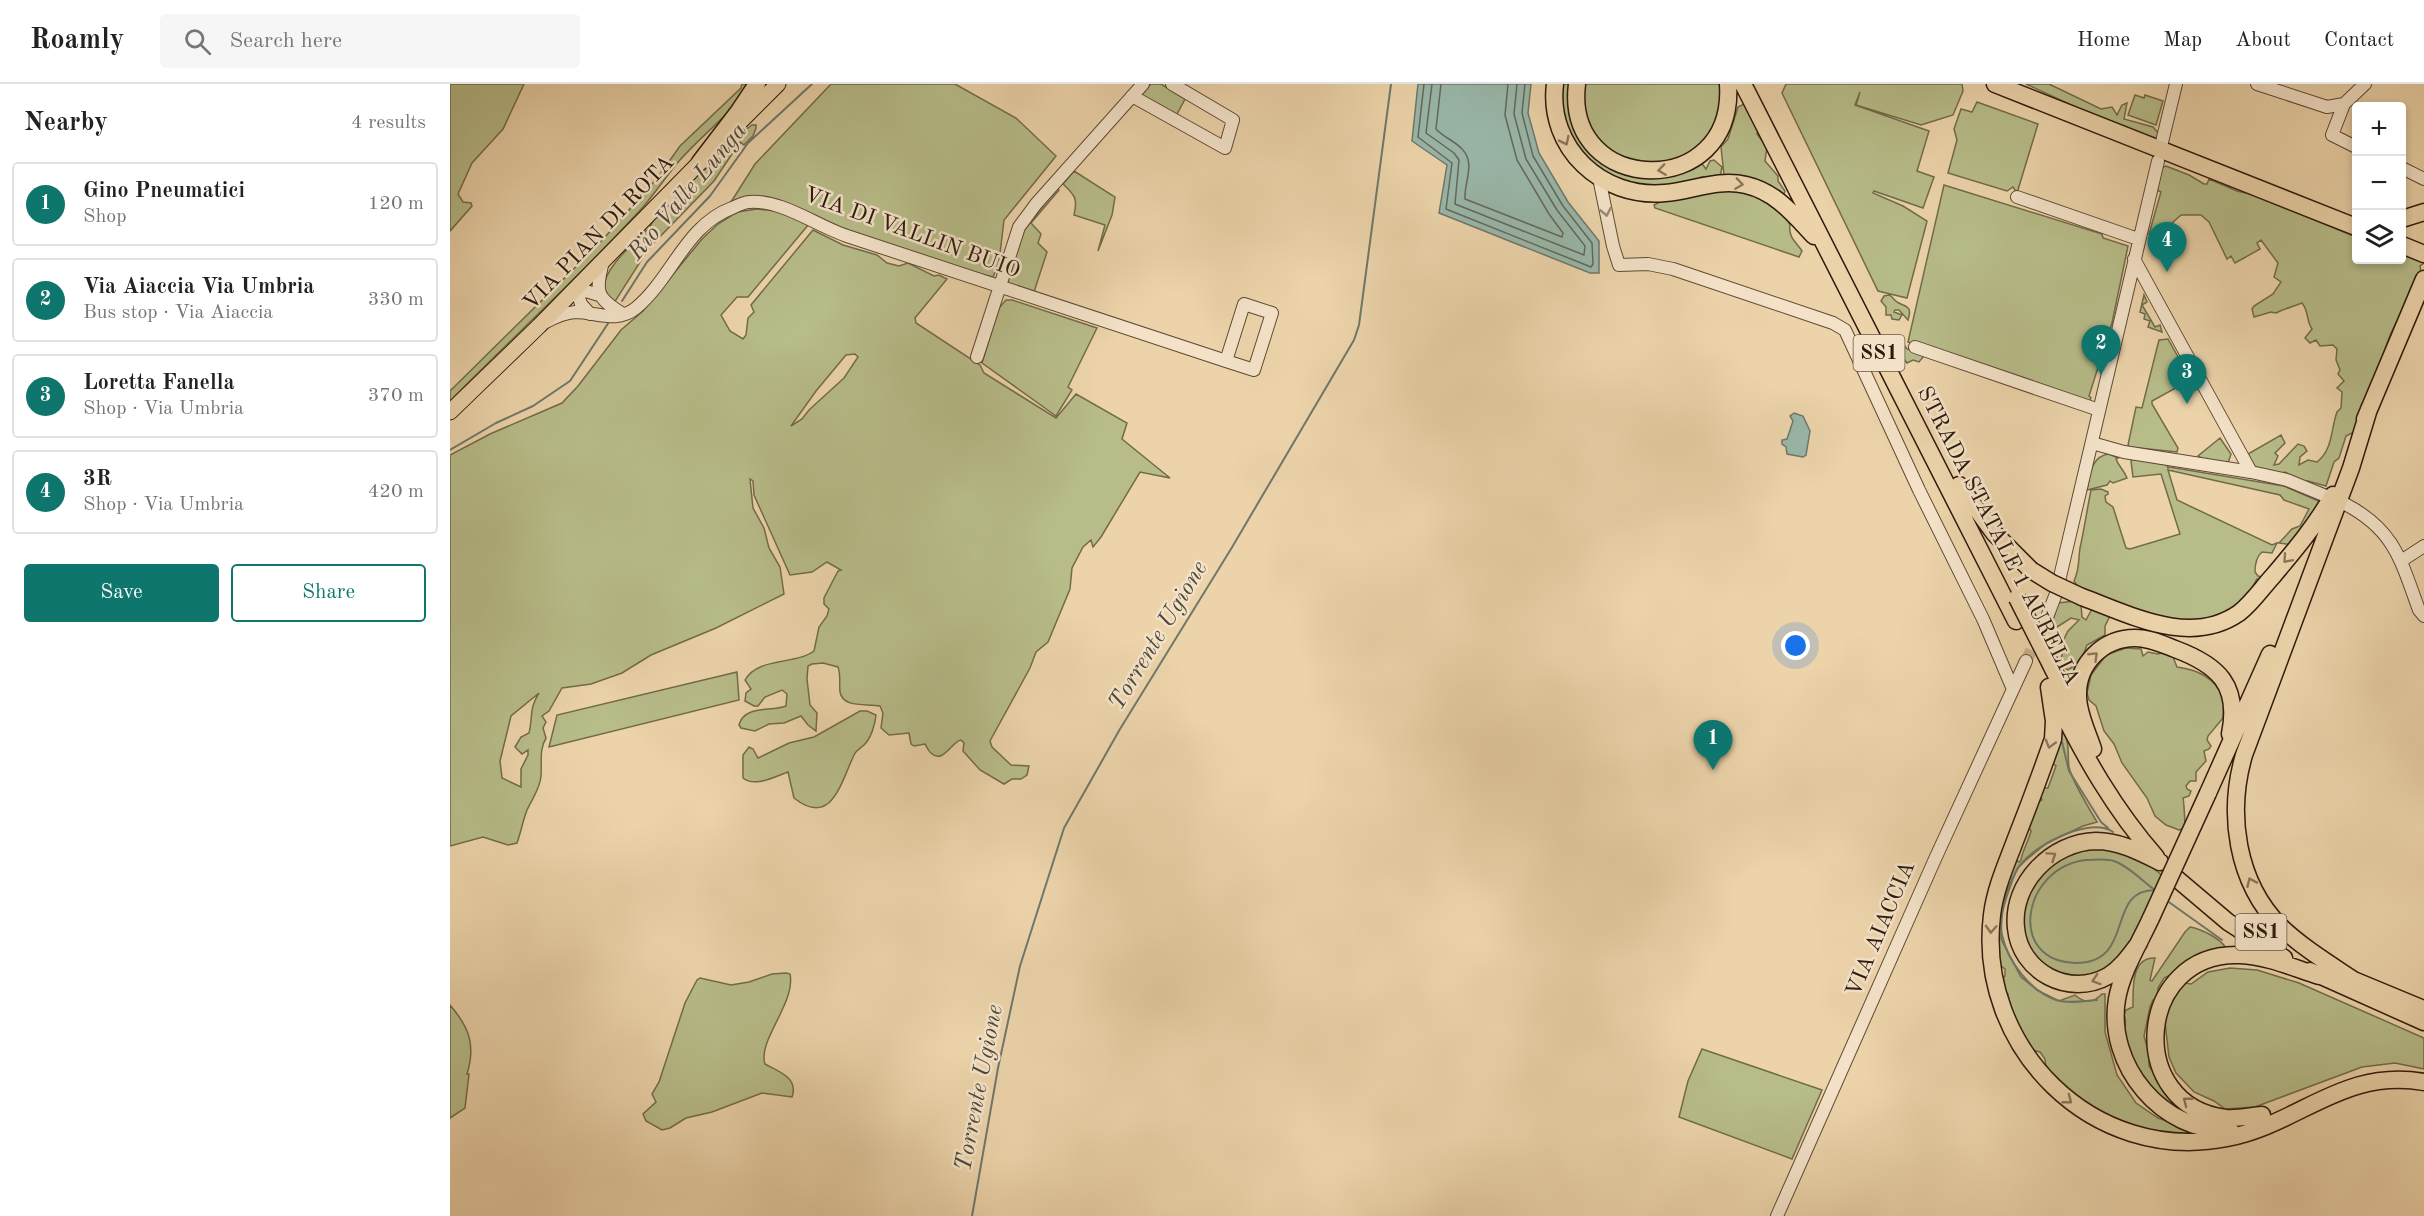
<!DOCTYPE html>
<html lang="en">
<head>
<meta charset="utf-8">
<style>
	:root { --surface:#fff; --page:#f6f6f6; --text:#222; --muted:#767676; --line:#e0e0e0; --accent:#0f766e }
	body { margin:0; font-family:"Old Standard TT",serif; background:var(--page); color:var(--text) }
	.controls { position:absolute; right:18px; top:18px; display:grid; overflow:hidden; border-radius:6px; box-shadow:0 3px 9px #0003 }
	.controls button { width:54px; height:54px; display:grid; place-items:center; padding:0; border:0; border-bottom:2px solid var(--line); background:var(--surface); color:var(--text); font:30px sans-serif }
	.you { position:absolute; left:1346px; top:562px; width:21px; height:21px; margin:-15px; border:4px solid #fff; border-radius:50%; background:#1a73e8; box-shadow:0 0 0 9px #1a73e833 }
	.badge { display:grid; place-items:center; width:39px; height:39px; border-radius:50%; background:var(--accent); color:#fff; font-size:20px; font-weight:700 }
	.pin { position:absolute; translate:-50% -50px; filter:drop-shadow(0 2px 3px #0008) }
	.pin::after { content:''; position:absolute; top:32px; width:21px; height:18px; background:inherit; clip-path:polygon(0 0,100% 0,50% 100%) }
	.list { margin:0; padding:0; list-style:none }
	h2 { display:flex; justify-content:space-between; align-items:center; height:78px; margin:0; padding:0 24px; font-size:26px }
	h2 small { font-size:20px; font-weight:400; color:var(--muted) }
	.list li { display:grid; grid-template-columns:39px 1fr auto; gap:18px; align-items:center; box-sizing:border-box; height:84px; margin:0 12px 12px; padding:0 12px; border:2px solid var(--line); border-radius:6px }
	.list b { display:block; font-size:22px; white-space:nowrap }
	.list p { margin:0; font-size:20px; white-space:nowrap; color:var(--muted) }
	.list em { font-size:20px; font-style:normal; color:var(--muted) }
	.actions { display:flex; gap:12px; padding:18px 24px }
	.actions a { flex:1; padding:14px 0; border:2px solid var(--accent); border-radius:6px; text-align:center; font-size:21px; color:var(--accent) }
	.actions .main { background:var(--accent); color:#fff }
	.icon { flex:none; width:33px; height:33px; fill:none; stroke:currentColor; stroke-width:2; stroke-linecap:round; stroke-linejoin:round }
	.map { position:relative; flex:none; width:1974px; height:1132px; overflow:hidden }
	header { display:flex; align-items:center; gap:36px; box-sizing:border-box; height:84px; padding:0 30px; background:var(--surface); border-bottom:2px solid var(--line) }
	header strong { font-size:28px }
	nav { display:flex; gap:33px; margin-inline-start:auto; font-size:21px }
	.search { width:420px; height:54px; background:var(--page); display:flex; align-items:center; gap:15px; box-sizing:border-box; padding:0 21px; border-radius:6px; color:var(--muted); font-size:22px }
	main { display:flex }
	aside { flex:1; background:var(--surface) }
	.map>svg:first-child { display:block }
	.green { fill:#b7bc89; stroke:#726b4a; stroke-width:1.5; fill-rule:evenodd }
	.water { fill:#99b7aa; stroke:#6e786b; stroke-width:1.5 }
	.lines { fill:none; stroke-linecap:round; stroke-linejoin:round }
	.shore { stroke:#64685b; stroke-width:1.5 }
	.stream { stroke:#6e786b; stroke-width:2 }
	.minor-tunnel { stroke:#c6ae8a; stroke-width:12; stroke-dasharray:12 6; stroke-linecap:butt }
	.minor-casing { stroke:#5e4834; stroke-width:14 }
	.major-casing { stroke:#2e1a0c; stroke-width:17 }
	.highway-casing { stroke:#2e1a0c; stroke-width:19 }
	.minor { stroke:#f3e2c8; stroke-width:12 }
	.major { stroke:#ecd3aa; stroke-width:15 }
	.highway { stroke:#ecd3aa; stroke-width:16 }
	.highway-bridge-casing { stroke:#2e1a0c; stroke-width:19; stroke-linecap:butt }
	.highway-bridge { stroke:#ecd3aa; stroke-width:16 }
	.oneway { stroke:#8d765b }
	.oneway2 { stroke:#9a8873 }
	.labels { text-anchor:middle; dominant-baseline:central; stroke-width:5; stroke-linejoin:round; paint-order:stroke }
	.shield { fill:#f3e2c8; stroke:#695644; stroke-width:1.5 }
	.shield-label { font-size:21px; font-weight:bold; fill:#2e1a0c }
	.street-label { font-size:22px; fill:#2e1a0c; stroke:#f3e2c8 }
	.water-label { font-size:24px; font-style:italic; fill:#4e493b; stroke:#f3e2c8 }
</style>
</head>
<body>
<header>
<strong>Roamly</strong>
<div class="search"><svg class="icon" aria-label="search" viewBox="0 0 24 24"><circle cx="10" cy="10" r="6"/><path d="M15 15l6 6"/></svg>Search here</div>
<nav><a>Home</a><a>Map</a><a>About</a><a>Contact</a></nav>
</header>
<main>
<aside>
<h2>Nearby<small>4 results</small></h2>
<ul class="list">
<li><span class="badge">1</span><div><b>Gino Pneumatici</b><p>Shop</p></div><em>120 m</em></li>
<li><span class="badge">2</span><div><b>Via Aiaccia Via Umbria</b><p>Bus stop · Via Aiaccia</p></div><em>330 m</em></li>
<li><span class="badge">3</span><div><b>Loretta Fanella</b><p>Shop · Via Umbria</p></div><em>370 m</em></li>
<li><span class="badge">4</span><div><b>3R</b><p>Shop · Via Umbria</p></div><em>420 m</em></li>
</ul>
<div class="actions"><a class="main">Save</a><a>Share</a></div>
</aside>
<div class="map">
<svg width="1974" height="1132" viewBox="0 0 1974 1132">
	<rect width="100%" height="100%" fill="#ecd3aa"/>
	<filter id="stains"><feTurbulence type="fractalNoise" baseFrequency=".00333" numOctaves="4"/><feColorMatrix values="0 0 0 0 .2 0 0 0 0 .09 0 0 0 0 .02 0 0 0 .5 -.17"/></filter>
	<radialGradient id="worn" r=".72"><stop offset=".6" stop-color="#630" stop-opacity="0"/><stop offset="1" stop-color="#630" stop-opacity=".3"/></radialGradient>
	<path class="green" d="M0,0h74l-21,45 -31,34 -14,31 5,8 8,1 1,3 -22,25z
		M292,0h10c-20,29 -49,50 -72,76 -13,15 -24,32 -37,47 -61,67 -129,129 -193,194v-10l147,-145 61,-69 22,-31 61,-58z
		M381,0h124l61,34 40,38 -52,64 -5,42 -6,15 -45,-11 -194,-68 -23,4 24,-38z
		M701,0h10l24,15 -9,17 -35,-21z
		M1113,0h9l25,73 11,10 13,6 44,4 35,-16 6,8 4,-8 4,-1 8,7 -2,10h-19l-4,3c-18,3 -37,9 -55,6 -11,-2 -27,-5 -36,-10 -31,-18 -47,-58 -43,-92z
		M1133,0h137l3,23 -22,41 -42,18 -51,-14 -21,-27z
		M1336,0h176l1,7 -10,24 -32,10 -65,-20 4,-13 -5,13 74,26 -12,40 17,6 -11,31 -49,-17 -1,2 30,13 24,15 -20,77 -29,-7 -96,-198z
		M1576,0h23l52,25 11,-2 5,8 5,-10 5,-2 -3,16 29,8 7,8 -4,5 -61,-24z
		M1685,11l9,3 1,-3 18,6 -7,24 -28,-10z
		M1527,18l61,22 -21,69 -4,-6 -6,4 -59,-18 9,-33 -3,-11 7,-20 11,3z
		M1296,19l12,27 -1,4 10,13 -2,14 13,15v5l7,10 -1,3 -60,-19 -3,-28 7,-8 10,-32z
		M302,41h4v3l-3,8 -9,9 -4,-3 -26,39 -65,67 -35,55c-2,-3 -8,-8 -9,-11 -7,-20 32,-52 45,-65 6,-16 22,-26 34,-38 22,-22 43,-47 68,-64z
		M1716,82l23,9 15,9h3l2,-5 28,12 26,6 2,3 91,37v23h46v-5l12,2 10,6 -4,3 1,6 -30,61 -37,99 -8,4 -7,22 -5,4 -8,24 -18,-5 -5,1 -18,-10 -7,2 -8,-4h-13l-9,-16 33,-19 4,8 -10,10 3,3 -4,9 5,-1 19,-20 6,2 3,5 -7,6 -1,8 9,-5 9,2c16,-12 14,-34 20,-50l4,-4 1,-16 -5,-4 7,-7 -6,-7 2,-4 -4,-10 1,-11 -4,-4 -13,1 -4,-6 -6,3 -5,-5 7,-9c-6,-8 -3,-18 -10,-26 -9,4 -17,5 -26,10l-5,-1 -17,5 -2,-8 2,-3 19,-12 8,-12 -7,-5 4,-14 -17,-23 -4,3 3,6 -25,14 -4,-7 -4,3 -18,-37 -8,-7h-20l-20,18 -12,1 12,-42 -4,-2 2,-21z
		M624,87l41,26 -3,18 -14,36 7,-26 -31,-10c4,-16 1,-20 -11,-31z
		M1494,101l158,49 1,4 25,8 -16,77 -23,73 2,2 -2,4 -181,-60z
		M607,104l2,2 -28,33 10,11 -3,9 9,9 -14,43 -24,-10 -1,-6 16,-49z
		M1269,106c27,-1 59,10 71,35 -2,12 6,17 12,26l-3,6 -144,-49 -1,-3 10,-5z
		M307,125l21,2 31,13 -61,73h-11l-16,18 9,16 13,8 3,-4 2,-17 6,-6 -3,-7 62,-75 30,15 34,10 10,8 12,3 9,-3 26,13 5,-1 8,4 -32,39 1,5 64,42 4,8 72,45 20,-24 51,29 -5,16 48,39 -30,-6 -39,65 -8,10 -2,-7 -8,7 -11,21 -2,21 -22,53 -12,10 -6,16 -40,73 2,6 19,18 18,1 -2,9 -6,4h-9l-8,5 -24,-14 -17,-19 1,-8 -3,-3c-9,1 -18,25 -30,13 -3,-2 -4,-6 -6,-9l-11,2 -3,-2 -2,-11 -20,2 -8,-7 2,-15 -3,-7c-12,-3 -37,3 -40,-14 -1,-8 1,-17 -2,-25l-15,-4 -11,1 -4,2 -1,13 3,26 7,8 -1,18 -8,-6 -7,-9 -17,7 -15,1 -14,7 -14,-3 -2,-3c5,-20 31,-13 47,-19l1,-12 -5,-4 -17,7 -7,9h-4l-9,-5 1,-8 5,-4 -6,-9c13,-23 50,-15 69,-29l5,-24 8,-11 2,-7 -5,-5v-6l14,-27 3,-1 -14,-8 -15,10 -22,3 -36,-80 -1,-14 -3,-2 3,29 11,20 5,20 11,19 4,27 -68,34 -65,27 -29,18 -31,11 -29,4 -13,23 -7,5 4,6 -3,6 3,10c-7,11 -4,25 -5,38 -1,13 -9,23 -14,34 -4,10 -6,22 -10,33l-9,2 -25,-8 -33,9v-391l40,-21 72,-31 16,-17 43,-56 22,-19 59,-72 16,-15 19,-12zM405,270l3,3 -14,21 -35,32 -7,9 -11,7 25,-35 30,-36zM89,609c-10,15 -6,24 -10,40l-8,4 -6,10 7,7 6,-4v5l-7,14v18l-19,-9 -2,-17 11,-45z
		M1439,211c3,1 5,5 8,7 8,5 16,3 11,18l-9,-10h-4l-1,2 8,3 -3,5 -7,-1 -1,-4h-5v-8l-5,-6 3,-5z
		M1694,211l3,7 -5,3 13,22 5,-2 2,7 -14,-5 2,-6 -6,-2 1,-5 -5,-2z
		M556,216h6l85,28 -29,59 4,3 -16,26 -74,-53 17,-55z
		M1447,254l3,1 7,10 7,1 10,6 -5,6 -6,-2 -6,3 -10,-14z
		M1718,255l19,34 -7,4 3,7 -31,17v3l26,44 -1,4 -47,-5 -2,-2 8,-38 6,1 17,-68z
		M1770,354l11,16 -3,9 -25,-4 -5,-3z
		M1659,370l9,4 -2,1c3,8 8,11 11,19l-14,5 -3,-2 -3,4 -20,5c3,-15 4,-34 22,-36z
		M1684,375l33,6 1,3 1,-1 115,19 39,17 -29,42 -15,-2 13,-14 8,-3 9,-17 -25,-9 -4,-5 -112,-25 9,30 95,45 5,-2 -5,10 -10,-1c-6,5 -7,12 -7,20l3,4 8,2 -3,3 -6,-2 -12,21 -39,23 -45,-4 -83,-32 -4,-6c6,-13 4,-20 6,-33 4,-18 7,-38 11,-58l10,-1 7,3v2l-3,2 1,6 7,5 13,41 4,1 50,-15 -19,-60 -28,3 -2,-16z
		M1625,517l6,4 1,12 4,3 7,-13 17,9 -5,10v9l-18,10 -7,18 -12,7 -5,-3 -2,-5 3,-23 4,-8 11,-11 -8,-2 -14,9 -5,-4 6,-20z
		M1676,564l15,1 2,7 5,-4 10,2 6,-2 9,5 4,10c22,3 35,10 47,29l-1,22 -15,18 -1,4 4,6 -2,3 -5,2 2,10 -10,11v9h-6l-4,5 1,3 4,2 -2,5 -6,2c1,3 2,26 2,30l-6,2 -13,-5 -11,-9 -8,-18 -25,-35 -8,-19 -10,-13 -8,-25 -7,-6 -2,-7 4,-18 15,-20z
		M287,588l2,28 -190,47 8,-32z
		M410,627h7l9,4c-1,10 -5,23 -12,30 -4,4 -8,5 -10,10 -13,27 -22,73 -60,43l-6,-26c-12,4 -33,16 -45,6v-23l6,-8 4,2 5,9 31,-15 25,-6z
		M1611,646c10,9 6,26 8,37 2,11 22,45 28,55l-14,4 -36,17 -21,17 -8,8 -9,18 -7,20 -1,33 20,38 16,13 22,11 16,-6c10,9 18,8 27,-1h3v38l12,43 19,28 22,15 23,8 6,5 1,4 -36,-2 -66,-26 -27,-24 -1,-4 -12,-11 -1,-9 -5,-7 -12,-3 -19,-43 -1,-12 -6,-4 -2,-8 5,-6v-7l-10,-8 2,-35 8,-39 6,-10v-8l5,-9 3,2 2,-2c0,-6 8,-20 10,-29l-3,-5 7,-22 7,-4 -2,-6 3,-6h5l8,-22 -6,-5 9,-14z
		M1651,762l44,16 18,14 -32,71 -32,28 -36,3 -24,-13 -19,-37 10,-41 28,-29z
		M1740,843c11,2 30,11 36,21l-62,30 -6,10v10l-5,2 -3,7 -6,29 5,18v12l6,9 2,7 8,4 13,18 -2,3c-26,-11 -44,-43 -51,-70 -2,-7 3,-15 -1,-22l2,-5 7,-3c0,-18 -2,-50 22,-49l-5,22 2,1 33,-49z
		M1780,884l27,2 42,13 125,55v31l-29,-6 -33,4 -107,40 -30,2 -11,-8 -20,-9 -18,-19 -7,-16 -5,-43 20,-31 7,1 17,-12z
		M336,889l4,1c6,29 -33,67 -25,90 13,7 34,14 27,33l-30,-4 -50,19 -26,6 -16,10 -8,2 -16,-9 -3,-7 13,-12 -4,-8 7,-12 26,-79 12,-23 3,-2 31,7 18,-3 23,-8z
		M0,921c19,22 26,40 17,69h2l-4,34 -15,10z
		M1252,965l120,41 -30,69 -113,-42 9,-36z"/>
	<path class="water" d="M968,0h113l-3,29 11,40 29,49 31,39v32h-9l-151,-60 8,-48 -35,-24z
		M1344,329l9,3 7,15 -4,24 -3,2 -16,-3 -1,-7 -4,-3v-4l5,-1 6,-18 -3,-5z"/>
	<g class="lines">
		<path class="shore" d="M974,0l-6,53 34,26 -6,46 145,58 2,-3 -1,-21 -29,-37 -30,-50 -11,-43 3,-29
			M982,0l-6,49 28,20 5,7 -4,44 129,51 1,-9 -28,-36 -31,-51 -12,-45 3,-30
			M991,0l-5,45c7,8 19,12 26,20 14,14 2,33 3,50l97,38 1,-4 -14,-19 -32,-54 -12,-45 3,-31"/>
		<path class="stream" d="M172,217l25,-39 63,-66 38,-53 64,-59
			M0,366l46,-27 37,-17 37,-25 39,-59
			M1612,658l7,29 32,51 7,6
			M1705,806c-50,0 -19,73 -79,73 -70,-1 -54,-96 10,-103 10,0 19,-2 28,1 15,5 28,20 41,29l2,2
			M1716,816l56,40
			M1647,916c-13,1 -28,4 -41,0 -26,-9 -48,-38 -54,-65 -3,-15 2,-31 7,-45 3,-8 5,-18 11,-25 12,-15 36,-28 54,-34 13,-4 28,-7 39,1
			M522,1132l26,-148 22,-102 44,-138 56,-99 111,-180 123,-209 5,-15 32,-241"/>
		<path class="minor-tunnel" d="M1576,577l13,-26"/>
		<defs>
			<path id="minor" d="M1807,0l70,23 17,-3
				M682,12l93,52 8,-28 -61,-36
				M1712,58l14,-58
				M1906,63l-24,-12 12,-31 21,-20
				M1952,84l22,11
				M1149,94l14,68 6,19 29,-1 25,5 160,54 12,7 74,160 64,129 29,68
				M1567,113l121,42
				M1684,175l117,213
				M153,178c-8,29 -7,36 20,52
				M140,230l-9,-10 -5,-16 23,7
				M96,238c9,-5 18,-9 29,-10 22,0 41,12 61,-4 36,-30 50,-83 96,-100 5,-2 12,-6 17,-6 32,-3 68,24 98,34 126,42 252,84 379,125l28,9 18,-57 -28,-9 -18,57
				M1465,263l184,63
				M527,273l42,-130 17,-23 107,-120
				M1642,359l32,9 127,20 36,8 39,16
				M1895,420c50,26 56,57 74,106l5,6
				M1951,477l23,-15
				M1609,497l99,-420
				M1592,546l15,-39
				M1327,1132l158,-357 91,-198"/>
			<path id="major" d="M282,46l46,-46
				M0,328l89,-86 170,-173"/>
			<path id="highway" d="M1105,0c-8,64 47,115 110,109 27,-2 53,-15 81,-8 30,7 47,29 68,51
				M1127,0c-14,112 159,118 151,0
				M1293,0l273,537
				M1545,0l361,143
				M250,78l39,-51 18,-27
				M1952,135l22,-7
				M1952,161l22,9
				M1915,335l59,-140
				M1509,401l35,48 37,37
				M1632,513c49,18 108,50 157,16 13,-10 23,-25 34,-37 22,-26 43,-51 60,-81
				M1601,581l22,44
				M1599,603l5,34 -1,18c-12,34 -25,69 -38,102 -9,24 -20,48 -23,74 -16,132 101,250 235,223 73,-14 115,-70 197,-56
				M1606,615c28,57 58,110 100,158
				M1643,665c-5,-16 -15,-35 -15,-53 -1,-32 25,-58 57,-58 14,0 27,6 40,11 43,16 65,36 55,85
				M1758,709l62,-139
				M1726,794l52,44 56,36
				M1701,834c-12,26 -29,53 -34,81 -11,66 45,134 113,131
				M1689,859c-9,12 -18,25 -31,33 -39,22 -88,-4 -92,-48 -5,-45 36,-86 80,-87 23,0 44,11 64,21
				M1860,887l114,51
				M1901,895l70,29
				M1902,895c-24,-16 -50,-32 -71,-52 -45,-45 -54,-114 -37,-172l107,-287 18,-59
				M1812,1031c-12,1 -24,4 -36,3 -102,-12 -90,-167 14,-163 27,1 54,13 79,21"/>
		</defs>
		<use href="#minor" class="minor-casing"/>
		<use href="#major" class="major-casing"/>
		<use href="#highway" class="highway-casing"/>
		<use href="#minor" class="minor"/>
		<use href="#major" class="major"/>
		<use href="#highway" class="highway"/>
		<defs>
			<path id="highway-bridge" d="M1581,486l21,13 30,14
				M1567,514l34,67
				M1701,834l57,-125"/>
		</defs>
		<use href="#highway-bridge" class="highway-bridge-casing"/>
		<use href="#highway-bridge" class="highway-bridge"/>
	</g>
	<defs><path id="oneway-chevron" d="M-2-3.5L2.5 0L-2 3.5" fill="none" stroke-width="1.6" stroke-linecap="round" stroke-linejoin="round" transform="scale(1.5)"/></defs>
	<g class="oneway">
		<use href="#oneway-chevron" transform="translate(1115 57) rotate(64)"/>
		<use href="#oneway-chevron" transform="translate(1212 86) rotate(172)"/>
		<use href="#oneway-chevron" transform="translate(1289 100) rotate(8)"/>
		<use href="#oneway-chevron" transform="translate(1837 475) rotate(131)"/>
		<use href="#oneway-chevron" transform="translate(1644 572) rotate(-44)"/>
		<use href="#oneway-chevron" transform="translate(1600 660) rotate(106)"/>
		<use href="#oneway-chevron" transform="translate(1602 772) rotate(-34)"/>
		<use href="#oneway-chevron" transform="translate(1801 798) rotate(-114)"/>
		<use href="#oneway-chevron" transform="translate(1541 845) rotate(93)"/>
		<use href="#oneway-chevron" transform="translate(1646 896) rotate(162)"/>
		<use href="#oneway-chevron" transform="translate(1618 1016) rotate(38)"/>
		<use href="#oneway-chevron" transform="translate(1737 1017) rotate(-142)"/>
	</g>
	<use class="oneway2" href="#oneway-chevron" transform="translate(1156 128) rotate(79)"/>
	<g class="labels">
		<g class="shield">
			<rect x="1403.5" y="251" width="51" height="36" rx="4.5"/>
			<rect x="1785.5" y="830" width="51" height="36" rx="4.5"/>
		</g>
		<g class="shield-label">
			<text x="1429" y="269">SS1</text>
			<text x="1811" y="848">SS1</text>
		</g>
		<g class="street-label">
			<text transform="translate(149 149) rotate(-46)">VIA PIAN DI ROTA</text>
			<text transform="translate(462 149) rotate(20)">VIA DI VALLIN BUIO</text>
			<text transform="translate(1548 452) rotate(63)">STRADA STATALE 1 AURELIA</text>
			<text transform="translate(1431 845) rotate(-67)">VIA AIACCIA</text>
		</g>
		<g class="water-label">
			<text transform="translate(238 108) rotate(-50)">Rio Valle Lunga</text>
			<text transform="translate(709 552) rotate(-59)">Torrente Ugione</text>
			<text transform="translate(530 1004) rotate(-79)">Torrente Ugione</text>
		</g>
	</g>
	<rect width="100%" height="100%" filter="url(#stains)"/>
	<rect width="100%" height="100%" fill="url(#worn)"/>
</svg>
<div class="controls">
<button>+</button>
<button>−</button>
<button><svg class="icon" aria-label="layers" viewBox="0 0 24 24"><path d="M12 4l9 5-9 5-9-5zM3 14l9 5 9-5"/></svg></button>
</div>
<div class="you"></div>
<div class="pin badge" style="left:1263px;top:686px">1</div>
<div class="pin badge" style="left:1651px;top:291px">2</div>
<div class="pin badge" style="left:1737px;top:320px">3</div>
<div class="pin badge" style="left:1717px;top:188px">4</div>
</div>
</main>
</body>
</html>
